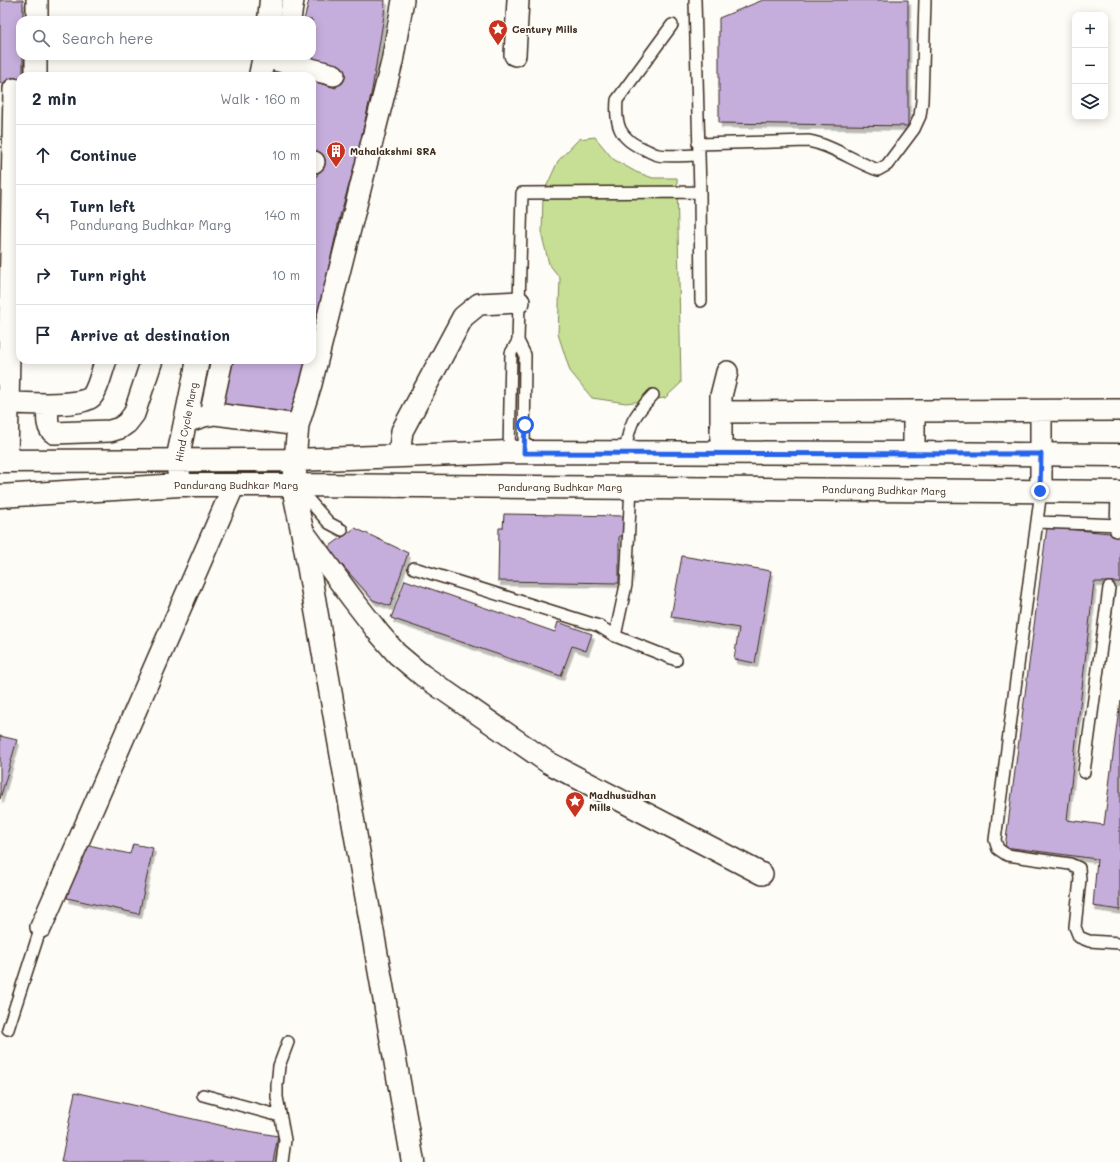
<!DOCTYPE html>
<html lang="en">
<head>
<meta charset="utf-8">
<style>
	:root { --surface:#fff; --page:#f6f6f7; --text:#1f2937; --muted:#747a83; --line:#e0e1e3 }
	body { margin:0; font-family:Mali,sans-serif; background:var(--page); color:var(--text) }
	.controls { position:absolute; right:12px; top:12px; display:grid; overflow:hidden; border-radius:8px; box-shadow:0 2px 10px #0003 }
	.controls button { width:36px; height:36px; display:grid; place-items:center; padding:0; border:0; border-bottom:1px solid var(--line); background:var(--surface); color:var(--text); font:20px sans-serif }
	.stop { position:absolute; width:12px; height:12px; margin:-9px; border:3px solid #2563eb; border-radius:50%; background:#fff }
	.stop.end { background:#2563eb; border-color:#fff; box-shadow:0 1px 4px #0008 }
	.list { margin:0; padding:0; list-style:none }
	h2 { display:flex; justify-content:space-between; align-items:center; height:52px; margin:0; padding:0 16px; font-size:17px }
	h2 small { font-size:13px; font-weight:400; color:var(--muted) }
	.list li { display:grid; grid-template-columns:26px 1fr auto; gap:12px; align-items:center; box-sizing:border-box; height:60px; padding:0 16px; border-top:1px solid var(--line) }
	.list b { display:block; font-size:15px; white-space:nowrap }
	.list p { margin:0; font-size:13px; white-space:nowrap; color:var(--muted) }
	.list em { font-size:13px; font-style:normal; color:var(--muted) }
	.icon { flex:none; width:22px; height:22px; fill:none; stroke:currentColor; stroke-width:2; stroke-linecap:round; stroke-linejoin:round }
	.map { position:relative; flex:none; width:1120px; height:1162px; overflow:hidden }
	.search { position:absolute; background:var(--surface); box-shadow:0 2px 10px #0003; left:16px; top:16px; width:300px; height:44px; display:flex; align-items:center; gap:10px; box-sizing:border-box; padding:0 14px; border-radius:12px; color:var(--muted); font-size:15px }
	.panel { position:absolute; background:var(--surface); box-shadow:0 2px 10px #0003; left:16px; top:72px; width:300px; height:292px; border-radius:12px }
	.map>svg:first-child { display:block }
	.green { fill:#c6df95; stroke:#80845a }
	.building { fill:#c6aedc; stroke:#3b2a1e; filter:url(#shadow) }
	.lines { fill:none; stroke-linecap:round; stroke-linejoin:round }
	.lane-casing { stroke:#3b2a1e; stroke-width:14 }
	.street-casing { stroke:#3b2a1e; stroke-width:24 }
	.secondary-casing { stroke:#3b2a1e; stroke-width:25 }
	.lane { stroke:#fdfcf7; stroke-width:11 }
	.street { stroke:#fdfcf7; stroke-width:21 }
	.secondary { stroke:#fdfcf7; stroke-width:22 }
	.route { stroke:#2563eb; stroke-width:5 }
	.labels { text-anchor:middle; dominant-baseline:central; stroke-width:4; stroke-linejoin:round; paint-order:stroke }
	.poi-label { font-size:10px; font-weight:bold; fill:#3b2a1e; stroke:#fdfcf7; text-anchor:start }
	.street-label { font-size:10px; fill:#3b2a1e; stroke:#fdfcf7 }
</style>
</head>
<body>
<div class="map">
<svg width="1120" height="1162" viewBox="0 0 1120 1162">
	<defs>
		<filter id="shadow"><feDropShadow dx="2.5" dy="4.5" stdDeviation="0" flood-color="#0004"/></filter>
	</defs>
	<rect width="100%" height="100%" fill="#fdfcf7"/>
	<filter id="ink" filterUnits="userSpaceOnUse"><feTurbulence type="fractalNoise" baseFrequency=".025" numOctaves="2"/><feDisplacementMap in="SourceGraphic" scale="8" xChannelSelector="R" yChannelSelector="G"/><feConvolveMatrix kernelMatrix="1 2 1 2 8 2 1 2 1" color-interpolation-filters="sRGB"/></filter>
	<g filter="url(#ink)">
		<path class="green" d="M595,137l18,22 23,13 17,6h24l4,205 -16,15 -39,5 -34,-5 -22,-27 -12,-37 2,-56 -11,-14 -7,-28 1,-42 15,-33 21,-22z"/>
		<path class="building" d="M0,0h23v20h-3v36h3v20h-3v7h-20z
			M309,0h76l-1,15 -12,75 -16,71 -16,55 -28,127v-168l5,1 4,-22 -9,-2v-71l24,7 5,-20 -40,-12h11v-36h-8z
			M763,0h145v126l-189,-3v-105z
			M228,360h80l-16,58 -29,-8 -2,9 -45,-9z
			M504,514l121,2 -1,20h-5v47l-121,-2 1,-53h4z
			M1047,527l73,7v48h-26l-27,238 37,5 16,-125v210l-27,-4 4,-47 -92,-12z
			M355,528l53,25 -18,53 -17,-6 -46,-52z
			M682,556l89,15 -16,92 -21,-4 5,-31 -68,-11z
			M405,580l150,52 3,-10 34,12 -6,17 -14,-5 -11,30 -170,-58z
			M0,736l17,4 -17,59z
			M79,843l51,11 3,-10 20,4 -14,66 -72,-16z
			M75,1092l162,37 41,7 -5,26h-212z"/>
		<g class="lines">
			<defs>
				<path id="lane" d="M695,0l5,192 1,109
					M672,25l-55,75c-2,24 2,39 27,49 5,2 9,5 14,6 10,2 30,0 41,0
					M698,144l110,-3c24,4 47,21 70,29l9,-5 27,-36 6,-13 2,-15 3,-101
					M518,341l4,-148 178,-1
					M509,452l2,-99 7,-12 7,14 -1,98
					M625,453c4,-29 8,-37 28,-58
					M297,487l32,36 13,7
					M1041,491l-46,349 3,9 9,6 63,9 9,4 1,11 -5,48 4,10 10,4 31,2
					M1037,522l83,3
					M1116,531l1,-39
					M414,568l185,58 16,10 61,24
					M615,636l11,-51 5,-98
					M1084,772l25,-184
					M8,1029l33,-102
					M203,1095l77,21
					M282,1162l3,-22 -8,-43v-12l2,-19 9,-24"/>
				<path id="street" d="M37,20v-20
					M290,20l3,-20
					M515,55l3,-55
					M264,57l70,18
					M36,76v-20
					M312,162h2
					M8,403c15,0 78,5 85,-8 6,-9 9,-25 13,-35
					M48,404c0,9 -3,24 6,29l56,-2 10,-3 7,-5 7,-9 18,-54
					M721,412l399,-2
					M210,415l12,-55
					M185,422l19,-6 11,-2 83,11
					M721,453v-57l6,-24
					M914,453v-42
					M399,456l3,-25 61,-114 16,-13 40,-2
					M295,460l3,-35 13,-41 81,-322 11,-62
					M7,461l7,-372
					M1041,491v-80
					M302,530l49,67 27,35 19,22 25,21 127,88 213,111
					M41,927l193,-442"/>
				<path id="secondary" d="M269,20l2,-20
					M260,76l4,-20
					M0,461l295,-1 214,-8 405,1 206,2
					M295,470v27l7,33 111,632
					M179,475l-2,-14 21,-101
					M0,496l180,-11h115l825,7"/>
			</defs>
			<use href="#lane" class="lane-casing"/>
			<use href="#street" class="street-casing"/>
			<use href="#secondary" class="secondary-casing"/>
			<use href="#lane" class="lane"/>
			<use href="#street" class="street"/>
			<use href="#secondary" class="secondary"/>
		</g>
	</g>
	<g class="lines" filter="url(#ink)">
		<path class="route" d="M525,425l-1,28 517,1 -1,37"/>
	</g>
	<defs>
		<symbol id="sight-pin" viewBox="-11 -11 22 30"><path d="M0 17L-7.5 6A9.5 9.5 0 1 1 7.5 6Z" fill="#c8321e" stroke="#fdfcf7"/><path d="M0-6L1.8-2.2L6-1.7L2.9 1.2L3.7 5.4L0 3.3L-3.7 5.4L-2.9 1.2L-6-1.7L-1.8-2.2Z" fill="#fff"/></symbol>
		<symbol id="building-pin" viewBox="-11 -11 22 30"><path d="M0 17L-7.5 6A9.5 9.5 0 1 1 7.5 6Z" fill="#c8321e" stroke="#fdfcf7"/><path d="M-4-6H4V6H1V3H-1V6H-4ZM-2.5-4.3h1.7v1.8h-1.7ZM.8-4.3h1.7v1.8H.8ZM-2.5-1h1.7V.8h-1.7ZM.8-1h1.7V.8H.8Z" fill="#fff"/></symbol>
	</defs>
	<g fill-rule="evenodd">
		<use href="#sight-pin" x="487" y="18" width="22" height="30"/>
		<use href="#building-pin" x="325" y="140" width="22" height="30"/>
		<use href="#sight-pin" x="564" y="790" width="22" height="30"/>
	</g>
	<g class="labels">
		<g class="poi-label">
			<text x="512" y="29">Century Mills</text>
			<text x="350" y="151">Mahalakshmi SRA</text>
			<text x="589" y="795">Madhusudhan<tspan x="589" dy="12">Mills</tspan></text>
		</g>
		<g class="street-label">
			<text transform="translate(186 422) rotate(-79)">Hind Cycle Marg</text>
			<text x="236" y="485">Pandurang Budhkar Marg</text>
			<text x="560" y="487">Pandurang Budhkar Marg</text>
			<text transform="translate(884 490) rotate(1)">Pandurang Budhkar Marg</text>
		</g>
	</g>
</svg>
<div class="controls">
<button>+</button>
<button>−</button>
<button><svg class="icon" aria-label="layers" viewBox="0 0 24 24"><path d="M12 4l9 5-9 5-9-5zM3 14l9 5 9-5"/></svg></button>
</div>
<div class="stop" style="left:525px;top:425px"></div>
<div class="stop end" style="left:1040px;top:491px"></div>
<div class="search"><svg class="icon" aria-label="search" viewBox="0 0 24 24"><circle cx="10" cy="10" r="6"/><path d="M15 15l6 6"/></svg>Search here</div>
<section class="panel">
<h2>2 min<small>Walk · 160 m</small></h2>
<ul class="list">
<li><svg class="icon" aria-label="ahead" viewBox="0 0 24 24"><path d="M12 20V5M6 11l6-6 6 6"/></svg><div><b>Continue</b></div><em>10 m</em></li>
<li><svg class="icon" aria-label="left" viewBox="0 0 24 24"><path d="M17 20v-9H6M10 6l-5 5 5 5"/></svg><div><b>Turn left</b><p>Pandurang Budhkar Marg</p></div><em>140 m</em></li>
<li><svg class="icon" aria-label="right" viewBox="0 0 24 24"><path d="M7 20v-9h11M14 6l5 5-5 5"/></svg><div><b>Turn right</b></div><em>10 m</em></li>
<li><svg class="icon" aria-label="arrive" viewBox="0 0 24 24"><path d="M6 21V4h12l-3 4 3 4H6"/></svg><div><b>Arrive at destination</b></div></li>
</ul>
</section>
</div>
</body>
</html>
